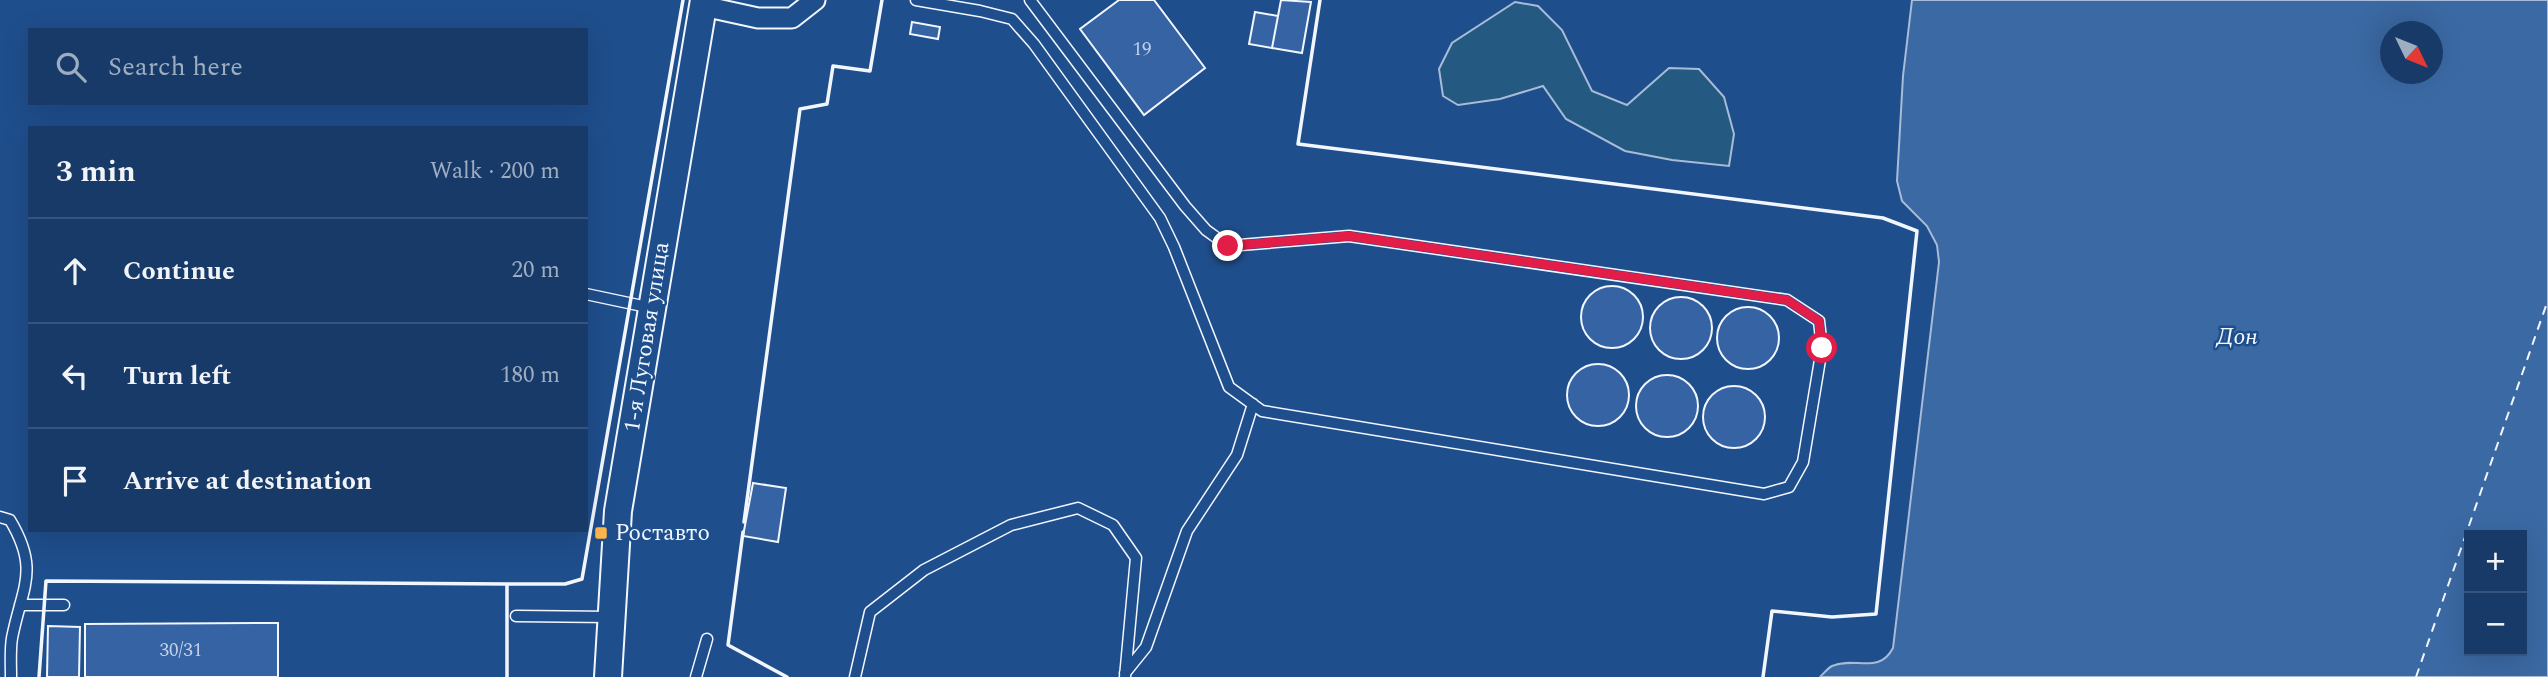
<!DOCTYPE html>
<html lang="en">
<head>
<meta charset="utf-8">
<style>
	:root { --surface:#173a69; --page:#20416f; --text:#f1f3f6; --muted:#9eadc0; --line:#36547d }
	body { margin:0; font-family:Spectral,serif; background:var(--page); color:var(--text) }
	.controls { position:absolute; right:21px; bottom:21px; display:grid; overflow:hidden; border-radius:0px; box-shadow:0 7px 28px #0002 }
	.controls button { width:63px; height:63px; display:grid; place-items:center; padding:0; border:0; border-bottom:2px solid var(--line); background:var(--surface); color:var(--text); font:35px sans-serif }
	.compass { position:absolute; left:2380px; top:21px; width:63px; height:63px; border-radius:50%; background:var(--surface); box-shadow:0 7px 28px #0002; rotate:133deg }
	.stop { position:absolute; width:21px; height:21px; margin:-16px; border:5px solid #e11d48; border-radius:50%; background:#fff }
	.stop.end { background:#e11d48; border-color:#fff; box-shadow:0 2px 7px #0008 }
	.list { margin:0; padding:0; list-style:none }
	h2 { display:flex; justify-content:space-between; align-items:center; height:91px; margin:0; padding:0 28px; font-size:30px }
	h2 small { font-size:23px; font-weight:400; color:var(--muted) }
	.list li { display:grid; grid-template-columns:46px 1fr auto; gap:21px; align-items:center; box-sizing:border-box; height:105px; padding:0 28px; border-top:2px solid var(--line) }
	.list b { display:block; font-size:26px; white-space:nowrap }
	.list em { font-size:23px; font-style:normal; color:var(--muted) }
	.icon { flex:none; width:38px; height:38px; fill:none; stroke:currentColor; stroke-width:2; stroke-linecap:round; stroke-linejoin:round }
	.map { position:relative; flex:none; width:2548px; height:677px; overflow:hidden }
	.search { position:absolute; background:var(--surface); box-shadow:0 7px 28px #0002; left:28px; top:28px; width:560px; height:77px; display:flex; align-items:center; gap:18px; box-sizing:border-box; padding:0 24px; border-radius:0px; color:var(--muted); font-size:26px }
	.panel { position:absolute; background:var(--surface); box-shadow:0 7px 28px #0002; left:28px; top:126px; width:560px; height:406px; border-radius:0px }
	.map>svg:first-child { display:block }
	.green { fill:#245a82; stroke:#a8bbd7; stroke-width:2 }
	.water { fill:#3b69a3; stroke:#a8bbd7; stroke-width:2; fill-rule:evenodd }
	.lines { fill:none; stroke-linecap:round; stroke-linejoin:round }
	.ferry { stroke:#f2f6ff; stroke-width:2; stroke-dasharray:9 7; stroke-linecap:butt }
	.building { fill:#3563a3; stroke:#f2f6ff; stroke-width:2 }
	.service-casing { stroke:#f2f6ff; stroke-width:13 }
	.minor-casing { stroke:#f2f6ff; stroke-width:23 }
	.secondary-casing { stroke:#f2f6ff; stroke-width:30 }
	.service { stroke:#1f4e8c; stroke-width:10 }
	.minor { stroke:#1f4e8c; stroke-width:19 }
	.secondary { stroke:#1f4e8c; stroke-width:26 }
	.wall { stroke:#f2f6ff; stroke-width:3.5 }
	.route { stroke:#e11d48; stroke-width:9 }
	.poi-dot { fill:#ffb74d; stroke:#1f4e8c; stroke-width:2.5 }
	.labels { text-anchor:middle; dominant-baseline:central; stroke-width:5; stroke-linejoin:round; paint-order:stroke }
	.number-label { font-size:19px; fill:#c3d1e8 }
	.street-label { font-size:23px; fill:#f2f6ff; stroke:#1f4e8c }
	.poi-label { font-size:23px; fill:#f2f6ff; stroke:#1f4e8c; text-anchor:start }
	.water-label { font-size:24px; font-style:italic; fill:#f2f6ff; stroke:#1f4e8c }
</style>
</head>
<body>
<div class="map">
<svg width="2548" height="677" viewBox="0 0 2548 677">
	<rect width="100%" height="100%" fill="#1f4e8c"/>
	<path class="green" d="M1515,2l23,4 24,24 30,61 35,14 42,-37 30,1 25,28 10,37 -5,32 -57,-6 -47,-9 -59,-32 -23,-33 -43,13 -42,6 -15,-9 -4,-27 13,-26z"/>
	<path class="water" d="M1912,0h636v677h-728c4,-4 8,-9 12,-11 23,-10 47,9 61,-18l46,-386 -2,-17 -10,-19 -25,-25 -5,-20 6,-105zM2390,32h42v42h-42zM2469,535h53v116h-53z"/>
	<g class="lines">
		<path class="ferry" d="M2416,677l132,-377"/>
	</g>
	<path class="building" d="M1119,0h35l51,68 -61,47 -64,-86z
		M1281,0l30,2 -9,51 -30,-5z
		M1255,12l23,4 -6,32 -23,-4z
		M912,22l28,5 -2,12 -28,-5z
		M1581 317a31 31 0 1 1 62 0a31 31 0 1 1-62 0Z
		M1650 328a31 31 0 1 1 62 0a31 31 0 1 1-62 0Z
		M1717 338a31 31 0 1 1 62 0a31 31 0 1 1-62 0Z
		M1567 395a31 31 0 1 1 62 0a31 31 0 1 1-62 0Z
		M1636 406a31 31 0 1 1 62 0a31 31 0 1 1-62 0Z
		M1703 417a31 31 0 1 1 62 0a31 31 0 1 1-62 0Z
		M753,483l33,5 -8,54 -35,-6z
		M278,623v54h-193v-53z
		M48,626l32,1 -1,50h-32z"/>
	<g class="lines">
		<defs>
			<path id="service" d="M916,0l64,11 32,8 22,25 126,174 14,29 55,140 33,24 502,83 25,-7 14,-25 19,-114 -3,-27 -32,-21 -438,-64 -121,10 -22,-16 -21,-24 -155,-206
				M586,294l66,14
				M0,517l10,3c30,50 12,67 2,118 -2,12 -1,26 -1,39
				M20,605h44
				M516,616l95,1
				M1125,673l21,-26 41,-116 50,-76 16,-51
				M696,677l11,-38
				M855,677l15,-65 54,-42 87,-45 67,-17 35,17 23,33 -11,119"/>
			<path id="minor" d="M703,6l55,12h34l23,-18"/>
			<path id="secondary" d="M608,677l10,-166 86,-511"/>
		</defs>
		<use href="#service" class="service-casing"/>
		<use href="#minor" class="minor-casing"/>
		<use href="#secondary" class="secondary-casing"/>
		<use href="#service" class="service"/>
		<use href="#minor" class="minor"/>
		<use href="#secondary" class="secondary"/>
		<path class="wall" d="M1320,0l-22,144 585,74 34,13 -41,383 -44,3 -60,-6 -9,66
			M744,522l56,-413 27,-5 6,-38 37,5 12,-71
			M743,532l-15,113 59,32
			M507,584h58l17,-5 101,-579
			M39,677l7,-96 461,3v93"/>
	</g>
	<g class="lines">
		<path class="route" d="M1228,246l121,-10 438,64 32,21 3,27"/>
	</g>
	<rect class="poi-dot" x="594" y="526" width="14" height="14" rx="3.5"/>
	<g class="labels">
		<g class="number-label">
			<text x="1142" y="49">19</text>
			<text x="181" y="650">30/31</text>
		</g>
		<g class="street-label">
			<text transform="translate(647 337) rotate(-81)">1-я Луговая улица</text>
		</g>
		<g class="poi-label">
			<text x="615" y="533">Роставто</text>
		</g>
		<g class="water-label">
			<text x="2237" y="337">Дон</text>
		</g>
	</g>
</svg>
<div class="controls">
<button>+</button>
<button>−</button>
</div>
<svg class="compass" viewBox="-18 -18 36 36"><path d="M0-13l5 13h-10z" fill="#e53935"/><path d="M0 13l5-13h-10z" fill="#9eadc0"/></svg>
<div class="stop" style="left:1822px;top:348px"></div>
<div class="stop end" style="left:1228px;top:246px"></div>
<div class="search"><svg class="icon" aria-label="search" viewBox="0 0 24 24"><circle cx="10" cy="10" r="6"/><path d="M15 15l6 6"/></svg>Search here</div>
<section class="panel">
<h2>3 min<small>Walk · 200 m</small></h2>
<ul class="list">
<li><svg class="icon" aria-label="ahead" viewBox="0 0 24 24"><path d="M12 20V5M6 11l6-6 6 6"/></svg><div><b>Continue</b></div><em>20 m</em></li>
<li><svg class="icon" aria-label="left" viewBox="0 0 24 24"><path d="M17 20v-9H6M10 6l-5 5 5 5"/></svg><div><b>Turn left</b></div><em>180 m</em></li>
<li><svg class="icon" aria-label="arrive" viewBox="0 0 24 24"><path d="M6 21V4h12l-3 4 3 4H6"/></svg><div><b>Arrive at destination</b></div></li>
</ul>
</section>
</div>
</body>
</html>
